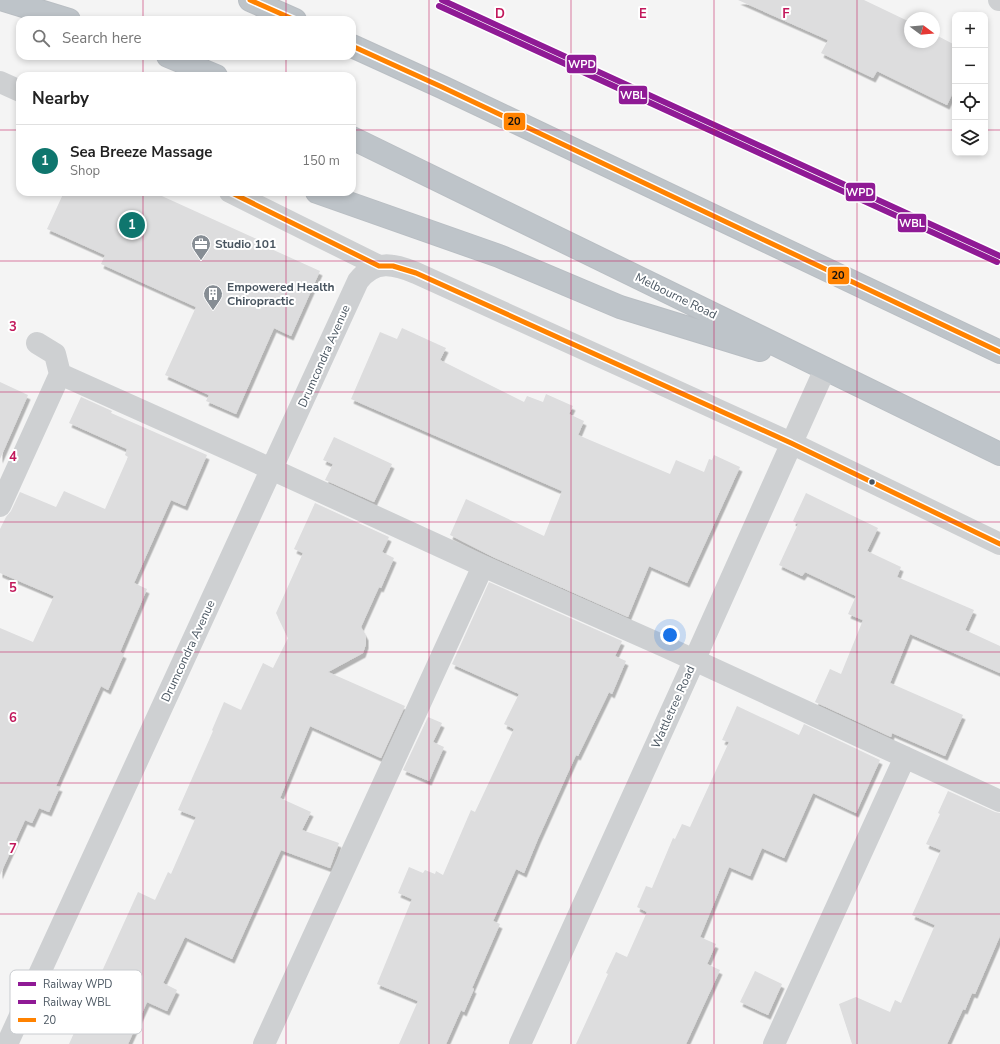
<!DOCTYPE html>
<html lang="en">
<head>
<meta charset="utf-8">
<style>
	:root { --surface:#fff; --page:#f2f2f2; --text:#222; --muted:#767676; --line:#e0e0e0; --accent:#0f766e }
	body { margin:0; font-family:"Nunito Sans",sans-serif; background:var(--page); color:var(--text) }
	.controls { position:absolute; right:12px; top:12px; display:grid; overflow:hidden; border-radius:8px; box-shadow:0 2px 6px #0003 }
	.controls button { width:36px; height:36px; display:grid; place-items:center; padding:0; border:0; border-bottom:1px solid var(--line); background:var(--surface); color:var(--text); font:20px sans-serif }
	.compass { position:absolute; left:904px; top:12px; width:36px; height:36px; border-radius:50%; background:var(--surface); box-shadow:0 2px 6px #0003; rotate:106deg }
	.you { position:absolute; left:670px; top:635px; width:14px; height:14px; margin:-10px; border:3px solid #fff; border-radius:50%; background:#1a73e8; box-shadow:0 0 0 6px #1a73e833 }
	.badge { display:grid; place-items:center; width:26px; height:26px; border-radius:50%; background:var(--accent); color:#fff; font-size:13px; font-weight:700 }
	.pin { position:absolute; translate:-50% -50%; border:2px solid #fff; box-shadow:0 1px 4px #0006 }
	.list { margin:0; padding:0; list-style:none }
	h2 { display:flex; justify-content:space-between; align-items:center; height:52px; margin:0; padding:0 16px; font-size:17px }
	h2 small { font-size:13px; font-weight:400; color:var(--muted) }
	.list li { display:grid; grid-template-columns:26px 1fr auto; gap:12px; align-items:center; box-sizing:border-box; height:72px; padding:0 16px; border-top:1px solid var(--line) }
	.list b { display:block; font-size:15px; white-space:nowrap }
	.list p { margin:0; font-size:13px; white-space:nowrap; color:var(--muted) }
	.list em { font-size:13px; font-style:normal; color:var(--muted) }
	.icon { flex:none; width:22px; height:22px; fill:none; stroke:currentColor; stroke-width:2; stroke-linecap:round; stroke-linejoin:round }
	.map { position:relative; flex:none; width:1000px; height:1044px; overflow:hidden }
	.search { position:absolute; background:var(--surface); box-shadow:0 2px 6px #0003; left:16px; top:16px; width:340px; height:44px; display:flex; align-items:center; gap:10px; box-sizing:border-box; padding:0 14px; border-radius:12px; color:var(--muted); font-size:15px }
	.panel { position:absolute; background:var(--surface); box-shadow:0 2px 6px #0003; left:16px; top:72px; width:340px; height:124px; border-radius:12px }
	.map>svg:first-child { display:block }
	.building { fill:#ddddde; filter:url(#shadow) }
	.lines { fill:none; stroke-linecap:round; stroke-linejoin:round }
	.highway-casing { stroke:#b9bec3; stroke-width:24 }
	.minor { stroke:#ced0d2; stroke-width:22 }
	.highway { stroke:#bec4c9; stroke-width:22 }
	.bus-1-casing { stroke:#fff; stroke-width:8 }
	.bus-1 { stroke:#ff8200; stroke-width:5 }
	.rail-1-casing { stroke:#fff; stroke-width:9 }
	.rail-2-casing { stroke:#fff; stroke-width:9 }
	.rail-1 { stroke:#8f1a95; stroke-width:6 }
	.rail-2 { stroke:#8f1a95; stroke-width:6 }
	.grid { fill:none; stroke:#c2185b; stroke-width:1; stroke-opacity:0.55 }
	.bus-dot { fill:#4a5661; stroke:#fff; stroke-width:1.5 }
	.labels { text-anchor:middle; dominant-baseline:central; stroke-width:4; stroke-linejoin:round; paint-order:stroke }
	.poi-label { font-size:12px; font-weight:bold; fill:#4a5661; stroke:#fff; text-anchor:start }
	.street-label { font-size:12px; fill:#4a5661; stroke:#fff }
	.key { fill:#fff; stroke:#c9ccd0; stroke-width:1 }
	.key-label { font-size:11px; fill:#4a5661 }
	.grid-label { font-size:13px; text-anchor:middle; font-weight:bold; fill:#c2185b; stroke:#fff; stroke-width:4; stroke-linejoin:round; paint-order:stroke }
	.line-badge { stroke:#fff; stroke-width:1.5 }
	.badge-label { font-size:11px; text-anchor:middle; font-weight:bold; fill:#fff }
	.pale-badge-label { font-size:11px; text-anchor:middle; font-weight:bold; fill:#111 }
</style>
</head>
<body>
<div class="map">
<svg width="1000" height="1044" viewBox="0 0 1000 1044">
	<defs>
		<filter id="shadow"><feDropShadow dx="2.5" dy="4.5" stdDeviation="0" flood-color="#0004"/></filter>
	</defs>
	<rect width="100%" height="100%" fill="#f4f4f4"/>
	<path class="building" d="M738,0h126l46,22v20h24v-8l21,11v43l-8,17 -70,-34 -4,7 -52,-25 7,-13z
		M64,192h89l106,48 -1,3 62,28 -29,65 -17,-8 -38,86 -30,-13 3,-6 -44,-20 31,-68 -95,-43 4,-9 -58,-26z
		M402,328l44,20 -6,12 84,42 3,-6 16,6 3,-8 27,12 -4,8 15,7 -6,14 92,39 6,-14 28,12 5,-13 3,1 2,-5 26,12 -53,116 -38,-17 -21,51 -135,-60 -43,-22 16,-36 78,37 18,-45 -211,-92 29,-67 17,7z
		M0,382l28,13 -28,64z
		M81,397l31,14 -1,2 96,42 -22,51 -14,-6 -37,83 13,6 -27,63 4,2 -16,36 -7,-4 -45,100 4,1 -11,25 -10,-4 -7,15 -7,-3 -25,55v-247l33,14 21,-46 -54,-23v-44l6,-12 5,-6 9,-19 36,15 8,-16 41,18 23,-52 -3,-2 2,-6 -58,-26z
		M334,437l58,27 -18,38 -49,-22 8,-16 -10,-4z
		M806,493l72,35 -11,23 34,16 -4,10 77,33 -9,20 35,16v27l-90,-39 -20,49 73,32 -18,41 -53,-23 -1,4 -76,-35 15,-33 11,5 22,-54 -15,-6 8,-18 -51,-24 -3,4 -23,-11 19,-41 -5,-3z
		M315,503l74,34 -7,15 12,6 -13,30 -2,-1 -18,40 5,9v8l-3,9 -35,19 77,34 -24,52 -71,-32 -30,72 31,14 -9,18 37,13 -9,25 -49,-18 -49,109 -47,-22 -22,46 14,7 -10,21 -20,-9 -19,42h-59l69,-152 17,8 13,-28 3,2 25,-57 -18,-7 35,-79 -1,-1 12,-28 17,8 22,-47 10,5 15,-30 -12,-25 27,-60 -9,-4z
		M489,582l133,59 -7,15 11,5 -14,33 -3,-2 -31,64 -2,-1 -38,84 -14,34 -8,-4 -23,52 7,3 -28,64 2,1 -10,23 -3,-2 -15,34h-47l19,-43 -41,-17 35,-85 -14,-6 11,-26 14,6 2,-3 10,4 1,-3 7,4 28,-65 4,2 39,-83 -10,-5 15,-30 -67,-30z
		M737,706l62,29 5,-11 76,36 -24,53 -43,-20 -29,65 -22,-10 -12,28 -21,-9 -29,70 16,7 -9,20 13,6 -34,74h-110l32,-70 -2,-1 10,-21 11,5 20,-45 -10,-5 9,-21 6,2 21,-50 2,1 7,-15 8,3 39,-85 -7,-2z
		M428,717l14,6 -9,19 11,5 -15,34 -26,-11z
		M948,791l47,21 5,1v123l-25,58 -3,-1 -7,17 -2,-1 -16,35h-95l-13,-40 17,-7 34,15 5,-12 6,3 34,-78 -23,-10 29,-65 -15,-6 14,-30 -2,-1z
		M755,971l27,13 -14,31 -28,-13z"/>
	<g class="lines">
		<defs>
			<path id="highway" d="M4,0l65,20
				M250,0l45,20
				M352,46l90,41 558,265
				M168,56l48,20
				M352,138l648,316
				M317,192l182,64 121,51 140,43"/>
		</defs>
		<use href="#highway" class="highway-casing"/>
		<path class="minor" d="M999,0h1
			M0,82l20,9
			M230,192l149,74
			M37,343l18,11 5,20
			M0,506l60,-132 183,82 240,110 183,81 334,154
			M7,1044l351,-763c17,-22 36,-17 58,-8l375,170 209,101
			M264,1044l219,-478
			M520,1044l174,-383 131,-292
			M774,1044l131,-287"/>
		<use href="#highway" class="highway"/>
		<defs>
			<path id="bus-1" d="M250,0l45,20
				M352,46l90,41 558,265
				M230,192l149,74h14l23,7 375,170 209,101"/>
		</defs>
		<use href="#bus-1" class="bus-1-casing"/>
		<use href="#bus-1" class="bus-1"/>
		<defs>
			<path id="rail-1" d="M442,0l558,256"/>
			<path id="rail-2" d="M439,6l558,256"/>
		</defs>
		<use href="#rail-1" class="rail-1-casing"/>
		<use href="#rail-2" class="rail-2-casing"/>
		<use href="#rail-1" class="rail-1"/>
		<use href="#rail-2" class="rail-2"/>
	</g>
	<path class="grid" d="M143,0v20M286,0v20M429,0v1044M571,0v1044M714,0v1044M857,0v1044M143,56v20M286,56v20M0,130h20M352,130h603M985,130h15M143,192v852M286,192v852M0,261h1000M0,392h1000M0,522h1000M0,652h1000M0,783h1000M0,914h1000"/>
	<defs>
		<symbol id="office-pin" viewBox="-11 -11 22 30"><path d="M0 17L-7.5 6A9.5 9.5 0 1 1 7.5 6Z" fill="#868d94" stroke="#fff"/><path d="M-6-3h4V-5.5h4V-3h4V5H-6ZM-1-4.5V-3h2v-1.5ZM-6 0V1H6V0Z" fill="#fff"/></symbol>
		<symbol id="building-pin" viewBox="-11 -11 22 30"><path d="M0 17L-7.5 6A9.5 9.5 0 1 1 7.5 6Z" fill="#868d94" stroke="#fff"/><path d="M-4-6H4V6H1V3H-1V6H-4ZM-2.5-4.3h1.7v1.8h-1.7ZM.8-4.3h1.7v1.8H.8ZM-2.5-1h1.7V.8h-1.7ZM.8-1h1.7V.8H.8Z" fill="#fff"/></symbol>
	</defs>
	<g fill-rule="evenodd">
		<use href="#office-pin" x="190" y="233" width="22" height="30"/>
		<use href="#building-pin" x="202" y="283" width="22" height="30"/>
	</g>
	<circle class="bus-dot" cx="872" cy="482" r="3.5"/>
	<g class="labels">
		<g class="poi-label">
			<text x="215" y="244">Studio 101</text>
			<text x="227" y="287">Empowered Health<tspan x="227" dy="14">Chiropractic</tspan></text>
		</g>
		<g class="street-label">
			<text transform="translate(676 296) rotate(26)">Melbourne Road</text>
			<text transform="translate(324 356) rotate(-66)">Drumcondra Avenue</text>
			<text transform="translate(188 651) rotate(-65)">Drumcondra Avenue</text>
			<text transform="translate(673 707) rotate(-66)">Wattletree Road</text>
		</g>
	</g>
	<rect x="10" y="970" width="132" height="64" rx="6" class="key"/>
	<rect x="18" y="982" width="18" height="4" fill="#8f1a95"/>
	<rect x="18" y="1000" width="18" height="4" fill="#8f1a95"/>
	<rect x="18" y="1018" width="18" height="4" fill="#ff8200"/>
	<g class="key-label">
		<text x="43" y="988">Railway WPD</text>
		<text x="43" y="1006">Railway WBL</text>
		<text x="43" y="1024">20</text>
	</g>
	<g class="grid-label">
		<text x="500" y="18">D</text>
		<text x="643" y="18">E</text>
		<text x="786" y="18">F</text>
		<text x="13" y="331">3</text>
		<text x="13" y="461">4</text>
		<text x="13" y="592">5</text>
		<text x="13" y="722">6</text>
		<text x="13" y="853">7</text>
	</g>
	<g class="line-badge">
		<rect x="566" y="54" width="31" height="20" rx="4" fill="#8f1a95"/>
		<rect x="618" y="85" width="30" height="20" rx="4" fill="#8f1a95"/>
		<rect x="503" y="112" width="23" height="19" rx="4" fill="#ff8200"/>
		<rect x="845" y="182" width="31" height="20" rx="4" fill="#8f1a95"/>
		<rect x="897" y="213" width="30" height="20" rx="4" fill="#8f1a95"/>
		<rect x="827" y="266" width="23" height="19" rx="4" fill="#ff8200"/>
	</g>
	<g class="badge-label">
		<text x="582" y="68">WPD</text>
		<text x="633" y="99">WBL</text>
		<text x="860" y="196">WPD</text>
		<text x="912" y="227">WBL</text>
	</g>
	<g class="pale-badge-label">
		<text x="514" y="125">20</text>
		<text x="838" y="279">20</text>
	</g>
</svg>
<div class="controls">
<button>+</button>
<button>−</button>
<button><svg class="icon" aria-label="locate" viewBox="0 0 24 24"><circle cx="12" cy="12" r="6"/><path d="M12 2v4M12 18v4M2 12h4M18 12h4"/></svg></button>
<button><svg class="icon" aria-label="layers" viewBox="0 0 24 24"><path d="M12 4l9 5-9 5-9-5zM3 14l9 5 9-5"/></svg></button>
</div>
<svg class="compass" viewBox="-18 -18 36 36"><path d="M0-13l5 13h-10z" fill="#e53935"/><path d="M0 13l5-13h-10z" fill="#767676"/></svg>
<div class="you"></div>
<div class="pin badge" style="left:132px;top:225px">1</div>
<div class="search"><svg class="icon" aria-label="search" viewBox="0 0 24 24"><circle cx="10" cy="10" r="6"/><path d="M15 15l6 6"/></svg>Search here</div>
<section class="panel">
<h2>Nearby<small></small></h2>
<ul class="list">
<li><span class="badge">1</span><div><b>Sea Breeze Massage</b><p>Shop</p></div><em>150 m</em></li>
</ul>
</section>
</div>
</body>
</html>
